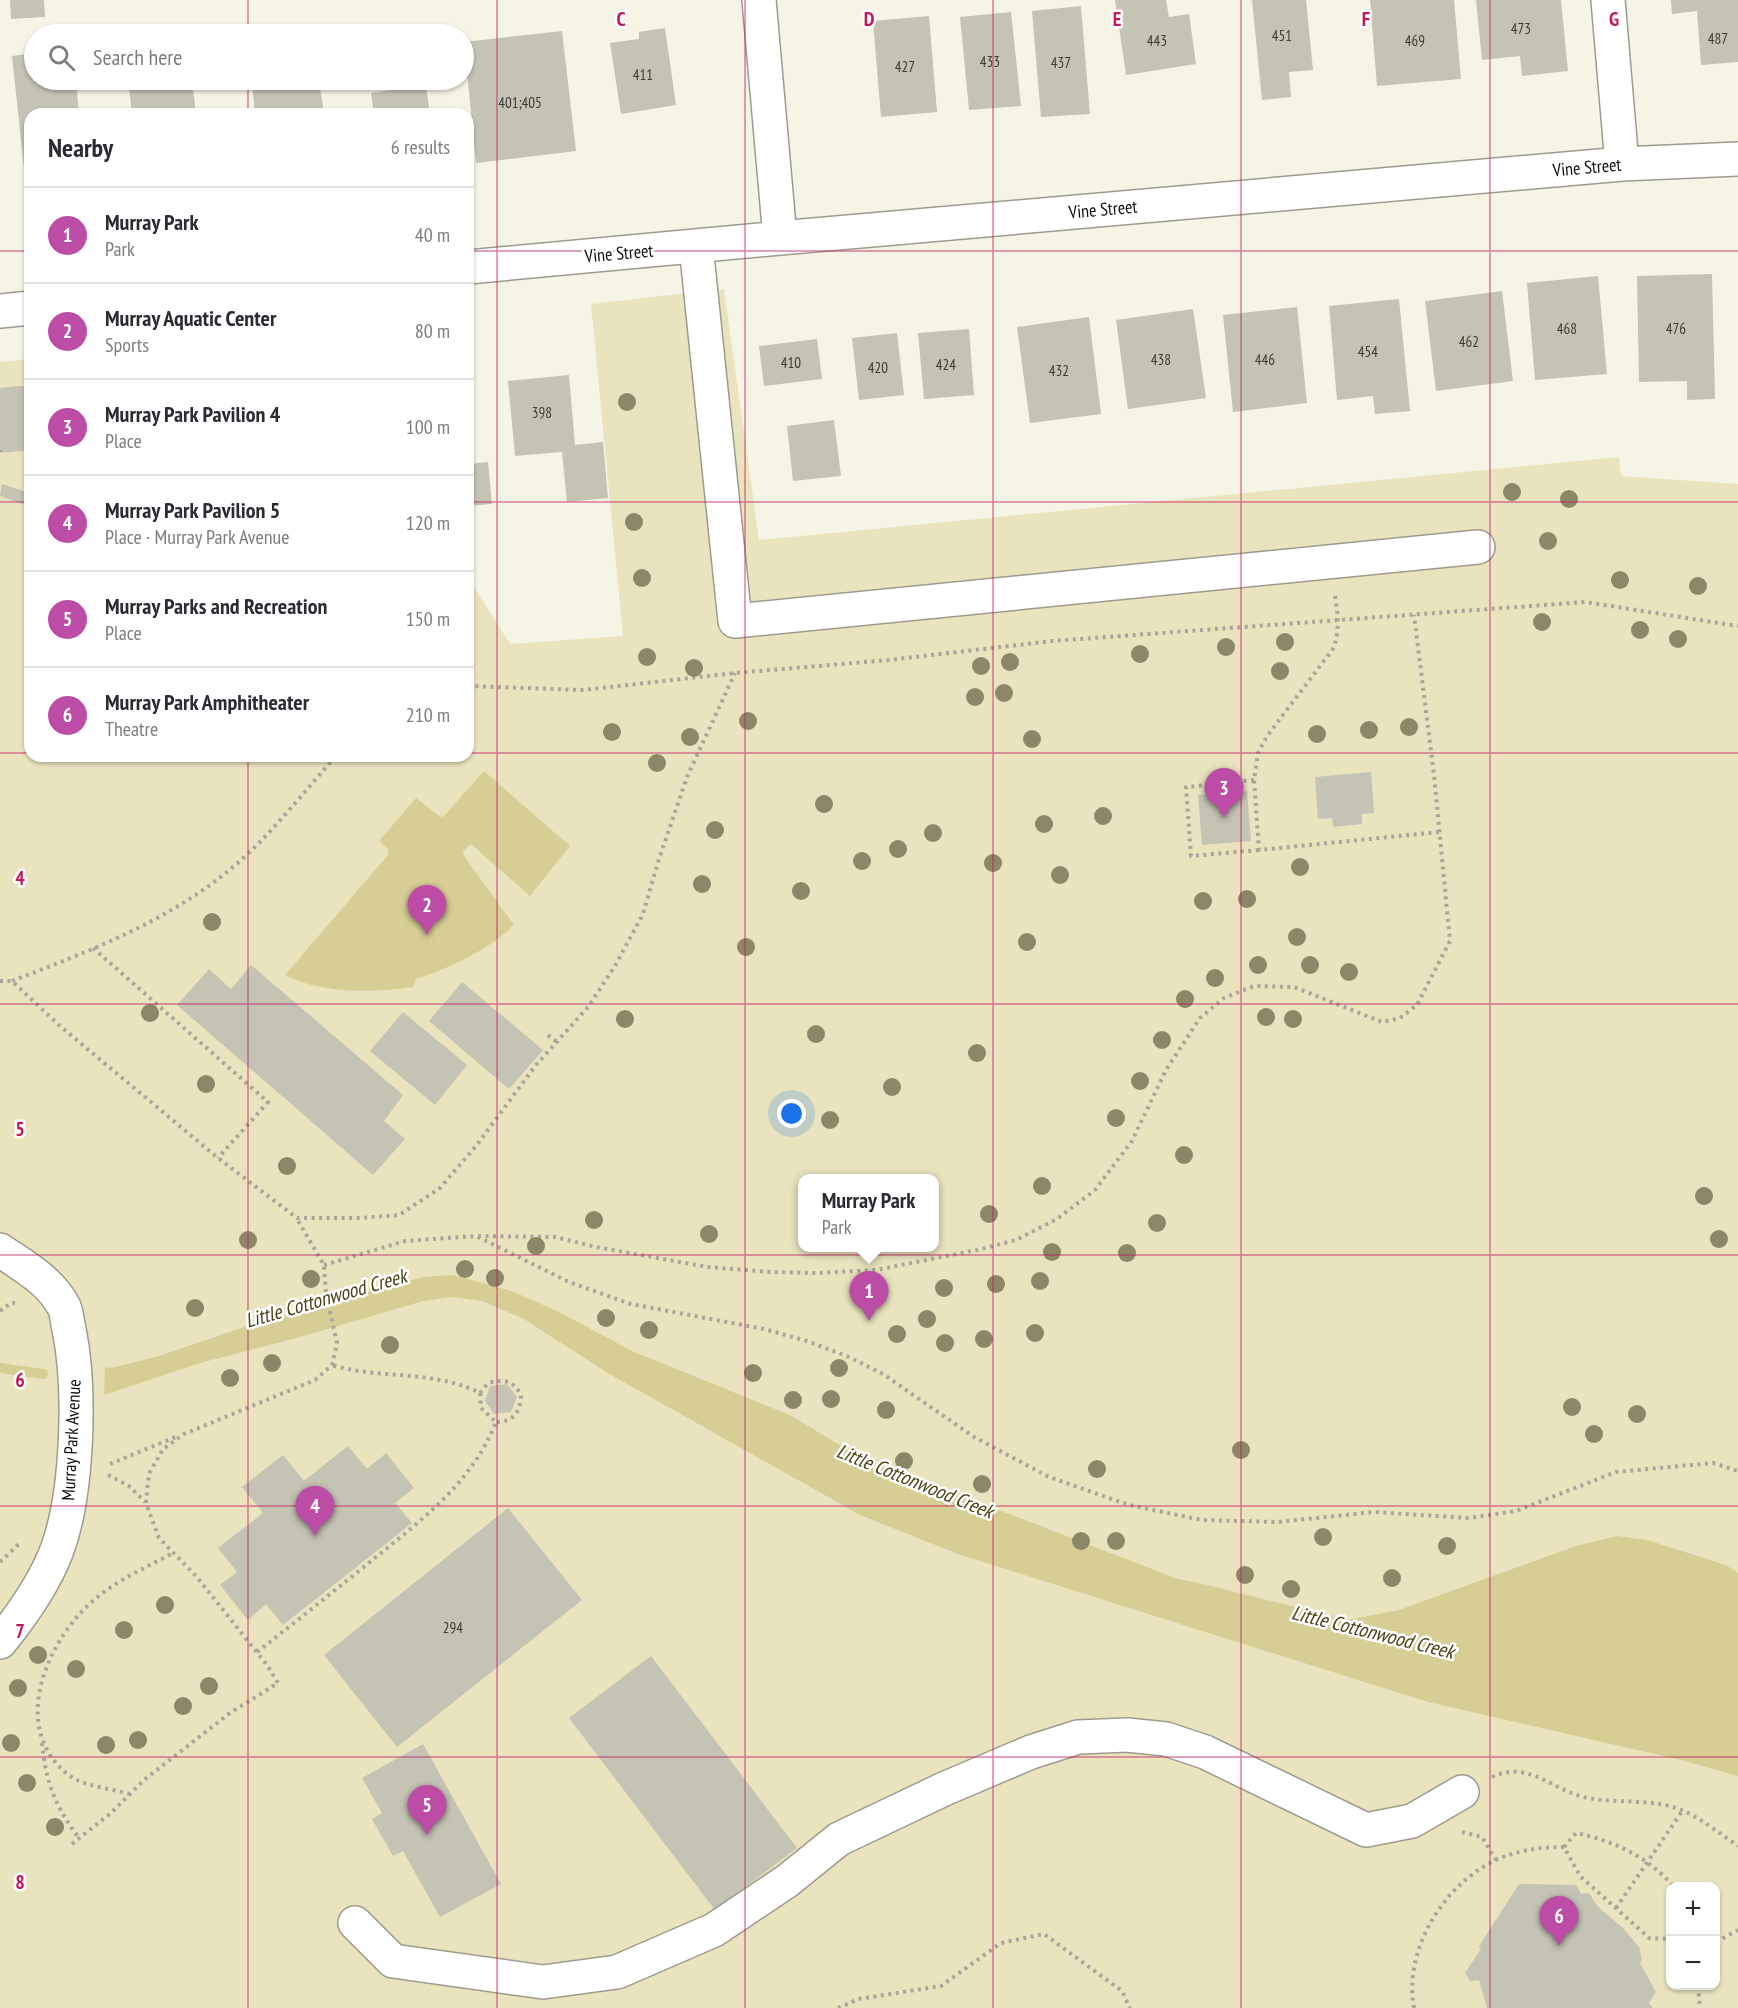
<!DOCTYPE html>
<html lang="en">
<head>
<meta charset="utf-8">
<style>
	:root { --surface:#fff; --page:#f7f7f7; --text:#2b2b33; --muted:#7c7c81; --line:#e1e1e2; --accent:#bd4ca7 }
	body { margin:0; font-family:"PT Sans Narrow",sans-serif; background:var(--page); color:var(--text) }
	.controls { position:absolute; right:18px; bottom:18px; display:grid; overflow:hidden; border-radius:12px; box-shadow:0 2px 4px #0004 }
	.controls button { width:54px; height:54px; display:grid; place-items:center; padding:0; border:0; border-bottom:2px solid var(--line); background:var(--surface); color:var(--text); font:30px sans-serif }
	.you { position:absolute; left:792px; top:1114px; width:21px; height:21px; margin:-15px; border:4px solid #fff; border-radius:50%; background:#1a73e8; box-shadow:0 0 0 9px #1a73e833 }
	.badge { display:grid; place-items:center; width:39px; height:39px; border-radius:50%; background:var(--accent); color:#fff; font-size:20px; font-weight:700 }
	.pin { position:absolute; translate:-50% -50px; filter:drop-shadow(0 2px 3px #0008) }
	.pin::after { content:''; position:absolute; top:32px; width:21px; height:18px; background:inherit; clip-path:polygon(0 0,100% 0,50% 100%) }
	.popup { position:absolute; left:798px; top:1174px; width:141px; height:78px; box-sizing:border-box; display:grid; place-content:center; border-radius:12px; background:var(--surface); filter:drop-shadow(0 2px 4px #0005); font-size:20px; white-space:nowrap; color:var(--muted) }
	.popup b { font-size:22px; color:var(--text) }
	.popup::after { content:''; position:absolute; left:50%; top:100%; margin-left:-12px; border:12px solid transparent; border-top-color:var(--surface) }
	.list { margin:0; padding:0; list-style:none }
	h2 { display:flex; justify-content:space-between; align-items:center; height:78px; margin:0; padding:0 24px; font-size:26px }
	h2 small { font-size:20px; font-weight:400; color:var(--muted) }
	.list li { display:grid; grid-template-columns:39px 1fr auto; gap:18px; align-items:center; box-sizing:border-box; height:96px; padding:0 24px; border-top:2px solid var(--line) }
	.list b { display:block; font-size:22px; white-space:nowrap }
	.list p { margin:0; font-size:20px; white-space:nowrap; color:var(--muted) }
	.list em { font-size:20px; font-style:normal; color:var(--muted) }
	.icon { flex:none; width:33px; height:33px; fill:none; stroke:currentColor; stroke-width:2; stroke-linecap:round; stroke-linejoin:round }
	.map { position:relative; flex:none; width:1738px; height:2008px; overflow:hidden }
	.search { position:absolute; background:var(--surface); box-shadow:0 2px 4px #0004; left:24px; top:24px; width:450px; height:66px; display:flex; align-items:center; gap:15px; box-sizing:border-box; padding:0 21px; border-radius:33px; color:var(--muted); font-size:22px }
	.panel { position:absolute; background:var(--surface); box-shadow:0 2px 4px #0004; left:24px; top:108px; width:450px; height:654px; border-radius:18px }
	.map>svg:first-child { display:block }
	.green { fill:#e9e4be; fill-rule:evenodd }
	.water { fill:#d6ce94 }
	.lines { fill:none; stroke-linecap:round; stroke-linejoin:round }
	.stream { stroke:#d6ce94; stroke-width:10 }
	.building { fill:#c4c3b4 }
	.minor-casing { stroke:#9d9b8d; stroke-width:36 }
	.path { stroke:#a7a69a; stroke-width:4; stroke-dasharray:3 4.5; stroke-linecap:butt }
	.minor { stroke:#fff; stroke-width:33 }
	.tree { fill:#8b8767 }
	.grid { fill:none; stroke:#c2185b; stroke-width:1.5; stroke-opacity:0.55 }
	.labels { text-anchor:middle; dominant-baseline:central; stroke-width:5; stroke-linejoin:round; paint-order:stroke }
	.number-label { font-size:15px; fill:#3c3b34 }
	.street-label { font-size:18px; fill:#0e0e09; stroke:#fff }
	.water-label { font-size:20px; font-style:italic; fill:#494315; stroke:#fff }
	.grid-label { font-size:20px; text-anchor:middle; font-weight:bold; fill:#c2185b; stroke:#fff; stroke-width:5; stroke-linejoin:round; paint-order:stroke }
</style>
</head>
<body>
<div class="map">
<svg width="1738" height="2008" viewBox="0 0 1738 2008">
	<rect width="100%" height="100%" fill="#f6f4e5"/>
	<path class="green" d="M724,289l35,251 860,-83 2,19 117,8v1524h-1738v-1646l30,-3v397h438v-172l7,5 35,55 113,-8 -32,-332zM803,1178h132v70h-132zM1670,1886h46v100h-46z"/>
	<path class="water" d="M484,771l86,75 -40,50 -59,-52 -8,7 1,5 50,69c-29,27 -61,41 -98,54l-3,8c-39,6 -92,7 -128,-12l103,-120v-6l-9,-8 37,-43 23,18 4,1z
		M454,1275l60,17 45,20 73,39 158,64 66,40 322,124 21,4 148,37 52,-10 177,-64 41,-10 30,4 79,25 12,8v203l-57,-16 -253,-58 -470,-148 -98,-39 -254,-143 -82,-53 -42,-18 -30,-4 -29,4 -126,37 -97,25 -96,32 1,-28 6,1 48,-12 91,-31 99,-25 31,-13 44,-10z"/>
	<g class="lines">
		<path class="stream" d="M0,1368l43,6"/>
	</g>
	<path class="building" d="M10,0h34l1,17 -34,2z
		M1115,0h51l3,17 20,-3 7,50 -70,11z
		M1252,0h54l7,70 -24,2 2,25 -29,3z
		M1370,0h84l7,79 -84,7z
		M1476,0h85l7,71 -46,5 -2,-20 -38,4z
		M1671,0h67v62l-37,3 -4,-54 -25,3z
		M1081,6l9,108 -49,3 -9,-106z
		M1011,12l10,94 -52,4 -9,-93z
		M929,16l8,96 -56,5 -8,-96z
		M665,28l11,77 -55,9 -11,-71 29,-4v-7z
		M562,31l14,120 -100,12 -12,-121z
		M34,53v27h42l3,34h-49v53l-6,1 -12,-112z
		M128,80h64l4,34h-64z
		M272,80h47l5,34h-69l-3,-31z
		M396,80h29l5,34h-56l-3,-21 27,-4z
		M1712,274l3,125 -28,1v-19l-48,1 -2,-106z
		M1598,276l9,98 -72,6 -8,-97z
		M1502,291l11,90 -77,10 -11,-90z
		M1399,299l11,112 -35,3 -2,-18 -36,4 -8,-94z
		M1297,307l10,96 -74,9 -10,-97z
		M1193,309l13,89 -78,11 -12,-89z
		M1089,317l12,97 -71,9 -13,-96z
		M969,329l5,66 -50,4 -6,-66z
		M897,333l7,62 -45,5 -7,-62z
		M817,339l5,40 -58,7 -5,-40z
		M569,375l6,70 28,-3 5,56 -41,4 -5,-50 -47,4 -7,-75z
		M17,386h13v64l-30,3v-65z
		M468,404l4,15 -4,1z
		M834,420l7,56 -48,5 -6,-55z
		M488,462l4,42 -24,2v-42z
		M2,484l28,9v14l-30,-11z
		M1371,772l3,41 -12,1v10l-29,3 -1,-9 -14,1 -3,-42z
		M1247,791l4,50 -49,4 -4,-50z
		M251,965l152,130 -19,26 21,18 -32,36 -196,-170 32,-36 22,20z
		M462,982l81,68 -34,39 -80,-68z
		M403,1012l64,53 -32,40 -65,-54z
		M507,1384l10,13 -6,15 -17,2 -9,-13 5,-15z
		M348,1446l19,23 19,-16 28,35 -19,15 17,20 -129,102 -17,-21 -18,16 -28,-35 17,-13 -19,-24 45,-35 -21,-26 41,-32 21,26z
		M508,1508l74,92 -185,147 -73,-92z
		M651,1656l146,192 -82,62 -146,-192z
		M423,1744l78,140 -61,33 -37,-66 -10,5 -21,-37 10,-6 -20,-35z
		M1519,1884l57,1 5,9 8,-1 9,14 24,20 17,20 3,13 -2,3 16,29 -7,11 4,5h-166l-8,-28 -9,1 -5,-8 16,-24 -2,-3z"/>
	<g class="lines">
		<defs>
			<path id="minor" d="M759,0l21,238
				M1608,0l14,164
				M696,246l39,375 743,-74
				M468,267l312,-29 842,-74 116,-5
				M0,311l30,-3
				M0,1250c23,16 50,30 64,57 3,6 3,15 5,22 12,59 9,164 -12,221 -13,34 -34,64 -57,92
				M355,1923l38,38 150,21 74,-10 97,-42 73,-49 52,-42 105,-50 87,-37 47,-15 49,-2 39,4 39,13 161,78 46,-9 50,-29"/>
		</defs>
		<use href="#minor" class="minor-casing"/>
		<path class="path" d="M0,450v2
			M1335,596c3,19 5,35 -2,53l-66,87 -9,17 -4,27 5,70 180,-18
			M468,686l115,4 152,-17 154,-13 163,-19 533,-39 153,24
			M1254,780l-68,7 5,69 68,-6
			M93,948l175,154 -50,56
			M0,981h12l48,45 158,132 79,60h63l39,-3 41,-27 36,-42 60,-81 52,-58 27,-41 28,-52 16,-55 28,-82 48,-104
			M12,981c75,-29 152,-58 215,-109 41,-33 74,-77 109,-116
			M548,1035l9,7
			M478,1236l77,1 41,10 112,20 62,5 48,1 58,-3 101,-20 39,-10 41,-21 38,-29 37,-49 34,-71 34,-52 24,-20 30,-12 40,1 88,35 18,-4 17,-13 33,-64 -16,-166 -20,-160
			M324,1265l81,-24 71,-5 93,46 62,22 133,25 43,12 42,16 34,17 91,63 75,40 80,28 73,15 76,2 96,-10 95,6 47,-7 100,-39 97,-9 25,8
			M0,1311l11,-8h4
			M480,1393l8,-10c16,-4 25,-3 33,12 0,17 -8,27 -25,27
			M110,1464l68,-28
			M108,1475l21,11 16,16
			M0,1562l20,-19
			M257,1652c36,-28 72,-57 108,-86 51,-42 106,-80 131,-144l-15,-14 -1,-15c-48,-24 -99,-13 -148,-28
			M42,1743c4,40 13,63 37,95
			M1492,1777c37,-18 62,15 96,21 30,6 61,0 91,11 21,8 41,25 59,37
			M130,1794c-14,-4 -41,-8 -53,-14 -11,-5 -20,-15 -27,-25 -32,-50 4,-121 44,-155 23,-20 53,-33 79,-47
			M1462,1832l20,5 14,23
			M72,1844l39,-31 33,-33 86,-67 48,-30 -11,-18 -71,-89 -37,-38 -13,-35 2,-22 2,-9 13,-23 21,-15 131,-54 17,-15 5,-22 -11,-49 -2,-29 -27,-46
			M1564,1847l12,-14c38,8 71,23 97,53
			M1616,1908l67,-98
			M1716,1942l22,-12
			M1698,1986l2,22
			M838,2008l21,-9 82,-13 60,-43 43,-9 78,57 8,17
			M1414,2008c-11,-58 30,-124 82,-148 22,-10 44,-13 68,-13l16,29 69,62 21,1"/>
		<use href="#minor" class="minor"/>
	</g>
	<g class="tree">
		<circle cx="627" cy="402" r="9"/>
		<circle cx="1512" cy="492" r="9"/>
		<circle cx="1569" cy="499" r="9"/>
		<circle cx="634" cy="522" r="9"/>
		<circle cx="1548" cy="541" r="9"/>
		<circle cx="642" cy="578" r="9"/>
		<circle cx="1620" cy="580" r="9"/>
		<circle cx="1698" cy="586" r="9"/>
		<circle cx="1542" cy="622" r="9"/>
		<circle cx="1640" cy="630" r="9"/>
		<circle cx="1678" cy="639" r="9"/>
		<circle cx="1285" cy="642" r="9"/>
		<circle cx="1226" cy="647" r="9"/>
		<circle cx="1140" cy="654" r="9"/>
		<circle cx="647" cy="657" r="9"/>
		<circle cx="1010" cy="662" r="9"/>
		<circle cx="981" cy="666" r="9"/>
		<circle cx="694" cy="668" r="9"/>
		<circle cx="1280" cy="671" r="9"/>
		<circle cx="1004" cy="693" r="9"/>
		<circle cx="975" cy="697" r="9"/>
		<circle cx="748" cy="721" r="9"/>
		<circle cx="1409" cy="727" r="9"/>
		<circle cx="1369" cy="730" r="9"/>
		<circle cx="612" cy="732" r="9"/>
		<circle cx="1317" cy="734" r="9"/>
		<circle cx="690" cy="737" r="9"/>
		<circle cx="1032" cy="739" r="9"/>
		<circle cx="657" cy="763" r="9"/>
		<circle cx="824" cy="804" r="9"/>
		<circle cx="1103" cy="816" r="9"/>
		<circle cx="1044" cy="824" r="9"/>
		<circle cx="715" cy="830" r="9"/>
		<circle cx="933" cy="833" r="9"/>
		<circle cx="898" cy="849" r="9"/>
		<circle cx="862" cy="861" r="9"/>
		<circle cx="993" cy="863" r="9"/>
		<circle cx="1300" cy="867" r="9"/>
		<circle cx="1060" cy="875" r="9"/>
		<circle cx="702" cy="884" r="9"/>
		<circle cx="801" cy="891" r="9"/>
		<circle cx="1247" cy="899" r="9"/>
		<circle cx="1203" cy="901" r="9"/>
		<circle cx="212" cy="922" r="9"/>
		<circle cx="1297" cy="937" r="9"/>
		<circle cx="1027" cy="942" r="9"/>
		<circle cx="746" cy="947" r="9"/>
		<circle cx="1258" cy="965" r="9"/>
		<circle cx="1310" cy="965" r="9"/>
		<circle cx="1349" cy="972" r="9"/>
		<circle cx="1215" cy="978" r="9"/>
		<circle cx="1185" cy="999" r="9"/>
		<circle cx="150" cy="1013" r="9"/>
		<circle cx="1266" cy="1017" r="9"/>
		<circle cx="625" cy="1019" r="9"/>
		<circle cx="1293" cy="1019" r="9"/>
		<circle cx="816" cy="1034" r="9"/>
		<circle cx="1162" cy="1040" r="9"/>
		<circle cx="977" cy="1053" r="9"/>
		<circle cx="1140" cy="1081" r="9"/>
		<circle cx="206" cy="1084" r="9"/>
		<circle cx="892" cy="1087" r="9"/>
		<circle cx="1116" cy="1118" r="9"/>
		<circle cx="830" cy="1120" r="9"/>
		<circle cx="1184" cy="1155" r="9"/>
		<circle cx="287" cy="1166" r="9"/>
		<circle cx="1042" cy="1186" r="9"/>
		<circle cx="1704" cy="1196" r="9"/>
		<circle cx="989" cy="1214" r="9"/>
		<circle cx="594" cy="1220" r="9"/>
		<circle cx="1157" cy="1223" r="9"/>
		<circle cx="709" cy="1234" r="9"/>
		<circle cx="1719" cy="1239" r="9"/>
		<circle cx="248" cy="1240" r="9"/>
		<circle cx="536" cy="1246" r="9"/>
		<circle cx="1052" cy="1252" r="9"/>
		<circle cx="1127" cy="1253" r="9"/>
		<circle cx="465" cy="1269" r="9"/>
		<circle cx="495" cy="1278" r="9"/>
		<circle cx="311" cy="1279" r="9"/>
		<circle cx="1040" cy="1281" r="9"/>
		<circle cx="996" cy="1284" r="9"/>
		<circle cx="944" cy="1288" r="9"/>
		<circle cx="195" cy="1308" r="9"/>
		<circle cx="606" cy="1318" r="9"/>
		<circle cx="927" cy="1319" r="9"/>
		<circle cx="649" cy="1330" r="9"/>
		<circle cx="1035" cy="1333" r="9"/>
		<circle cx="897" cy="1334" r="9"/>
		<circle cx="984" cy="1339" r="9"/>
		<circle cx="945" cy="1343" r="9"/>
		<circle cx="390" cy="1345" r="9"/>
		<circle cx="272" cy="1363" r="9"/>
		<circle cx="839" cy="1368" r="9"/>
		<circle cx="753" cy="1373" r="9"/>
		<circle cx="230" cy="1378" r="9"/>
		<circle cx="831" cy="1399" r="9"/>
		<circle cx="793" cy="1400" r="9"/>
		<circle cx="1572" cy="1407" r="9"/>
		<circle cx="886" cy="1410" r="9"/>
		<circle cx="1637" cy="1414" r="9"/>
		<circle cx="1594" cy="1434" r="9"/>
		<circle cx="1241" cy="1450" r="9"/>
		<circle cx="904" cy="1461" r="9"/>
		<circle cx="1097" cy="1469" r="9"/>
		<circle cx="982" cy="1484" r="9"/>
		<circle cx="1323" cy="1537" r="9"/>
		<circle cx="1081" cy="1541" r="9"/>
		<circle cx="1116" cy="1541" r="9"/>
		<circle cx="1447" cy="1546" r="9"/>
		<circle cx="1245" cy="1575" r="9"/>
		<circle cx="1392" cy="1578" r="9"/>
		<circle cx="1291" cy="1589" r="9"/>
		<circle cx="165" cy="1605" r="9"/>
		<circle cx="124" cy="1630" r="9"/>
		<circle cx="38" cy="1655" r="9"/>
		<circle cx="76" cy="1669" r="9"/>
		<circle cx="209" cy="1686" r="9"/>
		<circle cx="18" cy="1688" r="9"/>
		<circle cx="183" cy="1706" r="9"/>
		<circle cx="138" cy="1740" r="9"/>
		<circle cx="11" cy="1743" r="9"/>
		<circle cx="106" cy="1745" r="9"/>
		<circle cx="27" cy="1783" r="9"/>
		<circle cx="55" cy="1827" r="9"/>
	</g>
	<path class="grid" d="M248,0v34M497,0v2008M745,0v2008M993,0v2008M1241,0v2008M1490,0v2008M248,80v34M0,251h30M468,251h1270M0,502h30M468,502h1270M0,753h30M468,753h1270M248,756v1252M0,1004h1738M0,1255h1738M0,1506h1738M0,1757h1738"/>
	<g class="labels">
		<g class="number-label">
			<text x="1521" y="28">473</text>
			<text x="1282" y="35">451</text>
			<text x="1718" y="38">487</text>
			<text x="1157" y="40">443</text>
			<text x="1415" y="40">469</text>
			<text x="990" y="61">433</text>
			<text x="1061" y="62">437</text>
			<text x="905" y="66">427</text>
			<text x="643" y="74">411</text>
			<text x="520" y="102">401;405</text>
			<text x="1567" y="328">468</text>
			<text x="1676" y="328">476</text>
			<text x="1469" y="341">462</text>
			<text x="1368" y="351">454</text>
			<text x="1161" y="359">438</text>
			<text x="1265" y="359">446</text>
			<text x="791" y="362">410</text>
			<text x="946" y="364">424</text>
			<text x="878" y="367">420</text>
			<text x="1059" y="370">432</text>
			<text x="542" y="412">398</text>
			<text x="453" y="1627">294</text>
		</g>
		<g class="street-label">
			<text transform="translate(1587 167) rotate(-5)">Vine Street</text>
			<text transform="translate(1103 209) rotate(-5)">Vine Street</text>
			<text transform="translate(619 253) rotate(-5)">Vine Street</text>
			<text transform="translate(71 1440) rotate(-87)">Murray Park Avenue</text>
		</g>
		<g class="water-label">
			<text transform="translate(326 1298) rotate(-16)">Little Cottonwood Creek</text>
			<text transform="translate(915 1481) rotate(22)">Little Cottonwood Creek</text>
			<text transform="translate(1373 1632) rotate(14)">Little Cottonwood Creek</text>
		</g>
	</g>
	<g class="grid-label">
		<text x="621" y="26">C</text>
		<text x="869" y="26">D</text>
		<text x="1117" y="26">E</text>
		<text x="1366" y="26">F</text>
		<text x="1614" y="26">G</text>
		<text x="20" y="885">4</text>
		<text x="20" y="1136">5</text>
		<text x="20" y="1387">6</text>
		<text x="20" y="1638">7</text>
		<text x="20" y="1889">8</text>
	</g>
</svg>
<div class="controls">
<button>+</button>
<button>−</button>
</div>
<div class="you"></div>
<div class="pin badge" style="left:869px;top:1321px">1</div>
<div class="popup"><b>Murray Park</b>Park</div>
<div class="pin badge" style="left:427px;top:935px">2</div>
<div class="pin badge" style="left:1224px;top:818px">3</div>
<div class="pin badge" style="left:315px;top:1536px">4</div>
<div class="pin badge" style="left:427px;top:1835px">5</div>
<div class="pin badge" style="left:1559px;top:1946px">6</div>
<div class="search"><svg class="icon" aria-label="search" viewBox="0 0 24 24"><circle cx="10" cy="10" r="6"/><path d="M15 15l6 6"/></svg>Search here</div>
<section class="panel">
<h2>Nearby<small>6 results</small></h2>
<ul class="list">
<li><span class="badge">1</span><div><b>Murray Park</b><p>Park</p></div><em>40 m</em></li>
<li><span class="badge">2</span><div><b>Murray Aquatic Center</b><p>Sports</p></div><em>80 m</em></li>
<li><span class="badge">3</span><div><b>Murray Park Pavilion 4</b><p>Place</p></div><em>100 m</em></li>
<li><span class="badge">4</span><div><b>Murray Park Pavilion 5</b><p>Place · Murray Park Avenue</p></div><em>120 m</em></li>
<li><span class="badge">5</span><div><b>Murray Parks and Recreation</b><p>Place</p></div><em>150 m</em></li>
<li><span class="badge">6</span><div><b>Murray Park Amphitheater</b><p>Theatre</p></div><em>210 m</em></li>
</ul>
</section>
</div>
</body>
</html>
